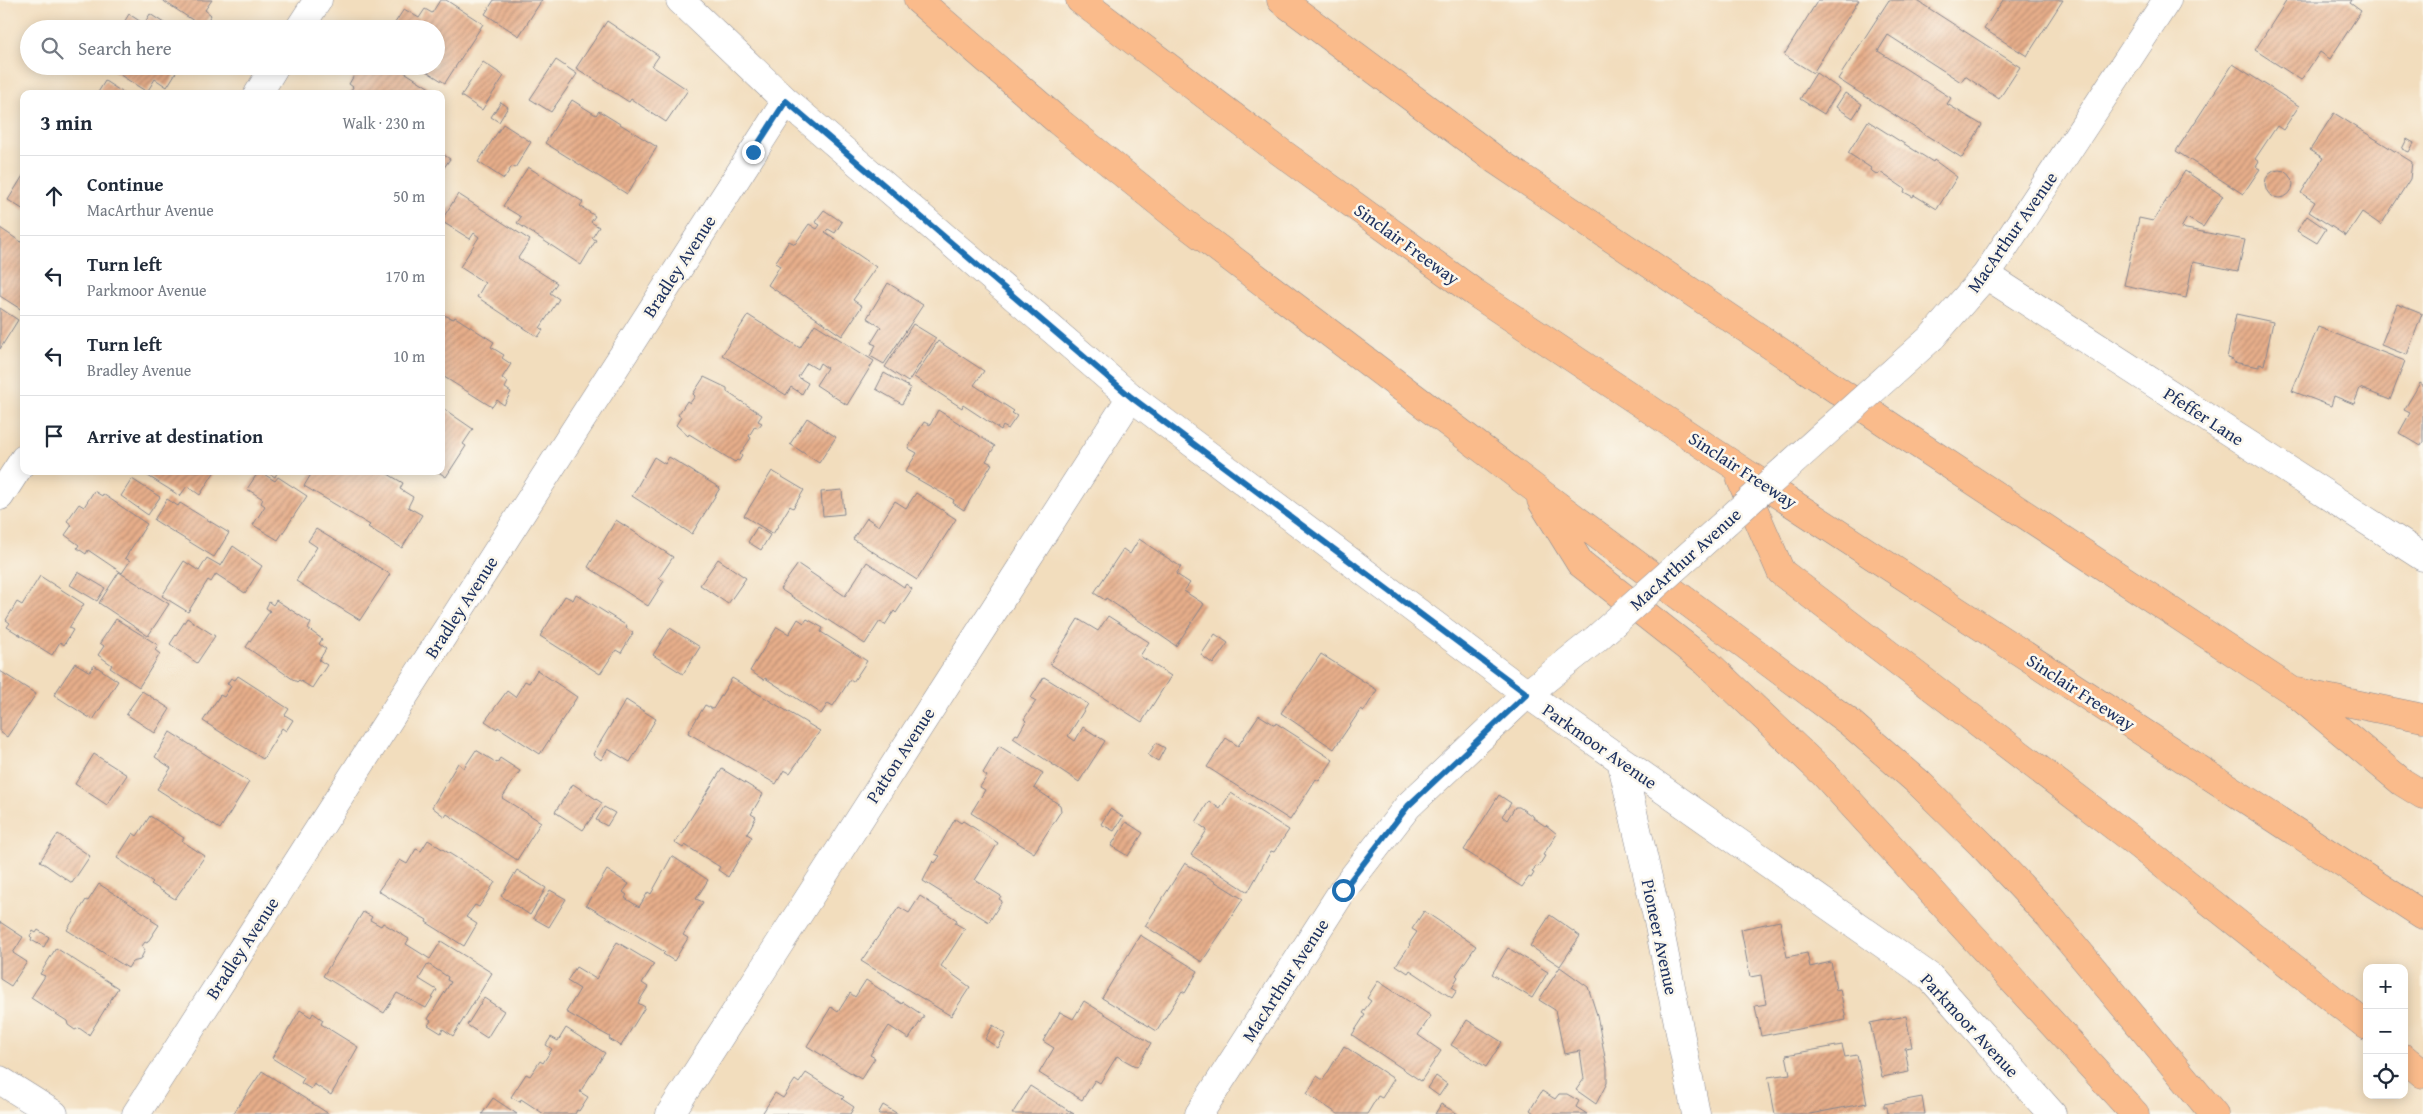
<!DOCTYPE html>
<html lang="en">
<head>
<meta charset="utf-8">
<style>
	:root { --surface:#fff; --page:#f6f6f7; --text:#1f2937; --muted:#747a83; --line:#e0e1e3 }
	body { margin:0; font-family:"Gentium Book Plus",serif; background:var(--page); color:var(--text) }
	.controls { position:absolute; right:15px; bottom:15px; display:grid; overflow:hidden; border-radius:10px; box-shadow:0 2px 12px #0003 }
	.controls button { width:45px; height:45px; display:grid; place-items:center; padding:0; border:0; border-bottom:1px solid var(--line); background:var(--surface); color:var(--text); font:25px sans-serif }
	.stop { position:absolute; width:15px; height:15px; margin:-11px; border:4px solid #1f6fb2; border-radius:50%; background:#fff }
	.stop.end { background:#1f6fb2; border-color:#fff; box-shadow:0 1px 5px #0008 }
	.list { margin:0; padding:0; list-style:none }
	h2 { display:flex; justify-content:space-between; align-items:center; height:65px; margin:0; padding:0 20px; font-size:21px }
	h2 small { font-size:16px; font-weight:400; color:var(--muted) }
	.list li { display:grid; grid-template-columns:32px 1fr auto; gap:15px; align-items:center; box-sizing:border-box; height:80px; padding:0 20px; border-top:1px solid var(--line) }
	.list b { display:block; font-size:19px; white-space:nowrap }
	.list p { margin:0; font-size:16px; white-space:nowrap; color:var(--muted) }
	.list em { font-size:16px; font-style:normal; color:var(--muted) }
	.icon { flex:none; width:28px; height:28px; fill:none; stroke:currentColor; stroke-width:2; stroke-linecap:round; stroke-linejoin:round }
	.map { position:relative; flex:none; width:2423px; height:1114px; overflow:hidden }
	.search { position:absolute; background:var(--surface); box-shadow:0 2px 12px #0003; left:20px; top:20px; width:425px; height:55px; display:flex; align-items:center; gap:12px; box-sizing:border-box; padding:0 18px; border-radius:28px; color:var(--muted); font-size:19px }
	.panel { position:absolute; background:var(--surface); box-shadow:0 2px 12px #0003; left:20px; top:90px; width:425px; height:385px; border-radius:10px }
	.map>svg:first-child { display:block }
	.building { fill:url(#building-hatch) }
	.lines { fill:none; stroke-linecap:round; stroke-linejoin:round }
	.minor-casing { stroke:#86868e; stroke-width:29 }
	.tertiary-casing { stroke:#86868e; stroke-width:29 }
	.motorway-casing { stroke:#86868e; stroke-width:29 }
	.minor { stroke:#fff; stroke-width:28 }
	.tertiary { stroke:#fff; stroke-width:28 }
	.motorway { stroke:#fabb8b; stroke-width:28 }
	.tertiary-bridge-casing { stroke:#86868e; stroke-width:29; stroke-linecap:butt }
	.tertiary-bridge { stroke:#fff; stroke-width:28 }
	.route { stroke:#1f6fb2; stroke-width:6 }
	.labels { text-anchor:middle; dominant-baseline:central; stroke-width:5; stroke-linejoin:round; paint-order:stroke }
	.street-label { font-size:18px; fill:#1b2f5e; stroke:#fbf7ec }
</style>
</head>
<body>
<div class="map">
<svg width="2423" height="1114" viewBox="0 0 2423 1114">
	<defs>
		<pattern id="building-hatch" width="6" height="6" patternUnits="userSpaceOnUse" patternTransform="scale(1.25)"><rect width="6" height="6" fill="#e7ae8a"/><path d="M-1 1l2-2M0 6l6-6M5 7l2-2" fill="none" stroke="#ba8e74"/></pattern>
	</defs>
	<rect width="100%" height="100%" fill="#fbf7ec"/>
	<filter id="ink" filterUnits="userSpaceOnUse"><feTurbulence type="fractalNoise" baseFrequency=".02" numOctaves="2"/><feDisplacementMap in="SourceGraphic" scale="10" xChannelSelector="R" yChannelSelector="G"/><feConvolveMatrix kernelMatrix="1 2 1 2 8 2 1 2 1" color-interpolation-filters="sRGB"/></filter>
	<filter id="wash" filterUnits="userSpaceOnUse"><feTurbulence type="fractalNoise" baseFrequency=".0096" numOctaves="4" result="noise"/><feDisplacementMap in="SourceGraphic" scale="20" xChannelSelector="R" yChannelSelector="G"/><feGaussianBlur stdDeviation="1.12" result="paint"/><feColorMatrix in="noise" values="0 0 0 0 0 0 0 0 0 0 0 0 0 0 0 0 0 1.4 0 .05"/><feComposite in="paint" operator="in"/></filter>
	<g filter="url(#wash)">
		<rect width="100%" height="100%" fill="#f2ddbd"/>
		<g id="blocks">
			<path class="building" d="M162,0h50l-7,10 6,5 -8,12z
				M440,0h6l37,24 -38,59 -27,-17h18v-37h-45l13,-20 15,9 6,-9 7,4z
				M494,0h48l-23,36 -34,-22z
				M1818,0h41l-46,73 -29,-18z
				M1889,0h27l104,67 -21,32 -34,-23 -4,6 -73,-47 -10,16 73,47 -4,6 35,21 -20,33 -124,-79z
				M2003,0h60l-36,56 -43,-27z
				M2287,0h65l-2,3 11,8 -31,48 -10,-7 -19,28 -46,-30z
				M129,14l15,10 6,-10 23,15h-53z
				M607,21l52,35 -7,10 36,24 -22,32 -35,-23 -2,3 -53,-34z
				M556,60l21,14 -26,38 -21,-13z
				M483,62l21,14 -22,34 -21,-14z
				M2233,64l66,42 -16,24 -6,-4 -22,33 4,3 -3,5 4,2 -17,25 -67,-43z
				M106,66h74l-13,21 -12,-8 -8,13z
				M367,66h28l44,28h-90l4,-7 -4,-3 10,-17 6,4z
				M1816,73l24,16 -16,25 -24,-15z
				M105,81l20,13h-28z
				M1845,93l17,11 -9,14 -17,-11z
				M572,100l24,15 3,-4 58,36 -30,47 -82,-51z
				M501,102l7,5 -9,15 -8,-5z
				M2334,113l78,49 -2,17 -29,46 -19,-13 -16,24 -37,-24 6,-10 -14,-9 22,-35 -13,-8z
				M1868,121l65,41 1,-2 23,17 -20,32 -23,-14 -1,2 -9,-5 1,-3 -25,-17 -2,3 -8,-5 1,-2 -23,-15z
				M503,124l28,18 -16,26 -3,-2 -8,13 -26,-17z
				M2407,139l7,4 -5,9 -7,-3z
				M441,153l9,6 -9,13z
				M528,167l55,35 -3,4 15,10 -4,6 8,5 -7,11 4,2 -15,25 -64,-42 4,-6 -18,-11z
				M2265 184a14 14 0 1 1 28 0a14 14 0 1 1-28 0Z
				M2185,171l38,25 -20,31 -16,-9 -6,10 64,12 -7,31 -45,-9 -7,36 -62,-13 15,-67 14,3z
				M24,174v36l-16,-10z
				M458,194l72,46 -12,18 39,25 -7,10 9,6 -19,29 3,2 -5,7 -61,-40 8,-14 -25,-16 19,-30 -5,-4 -4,6 -29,-18z
				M824,210l18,12 -7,11 -7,-4 -3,3 51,35 -23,33 9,6 -20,30 -74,-51 12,-19 -5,-3 14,-22 6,3 14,-20 8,5 3,-4 -5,-3z
				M2307,216l19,13 -9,14 -20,-12z
				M0,228l24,16 -2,66 -22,-14z
				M888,283l35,22 -39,59 -14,-8 6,-11 -5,-2 10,-16 -14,-9z
				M2397,304l25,10 -15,41 -26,-10z
				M0,308l18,12 -18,29z
				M441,314l13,5 1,-2 39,25 -3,5 13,8 -2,3 9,6 -9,14 6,4 -3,6 6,4 -7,13 -7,-5 -5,7 -51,-32z
				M2236,314l37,8 -9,43 -5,-1v3l-26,-5v-2l-6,-2z
				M748,315l52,33 15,-24 59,37 -27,44 -31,-20 11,-17 -7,-5 -3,6 -10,-6 -9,14 10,6 -6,11 -11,-7 -5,8 -64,-40z
				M913,324l23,14 -28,44 -23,-15z
				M2318,327l87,34 -15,39 -30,-12 -6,16 -20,-8 -3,10 -39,-15z
				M938,341l46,30 -10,14 40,26 -2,2 5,3 -9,13 -5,-3 -2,4 -38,-25 -1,3 -48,-31z
				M884,373l27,15 -9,16 -26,-15z
				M704,377l23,11v4l35,23 -4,6 4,2 -4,5 -3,-2 -6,10 2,2 -11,16 2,2 -3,5 -2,-1 -2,2 -46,-28 -1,2 -12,-11 5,-8 -3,-2 9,-14 3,2 5,-7 -2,-2z
				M2420,383l3,2v57l-2,4 -22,-13 11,-20 -6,-3z
				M441,407l32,22 -10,15 3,2 -20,31 -9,-6h4z
				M938,410l57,36 -9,15 6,3 -28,46 -11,-7 1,-3 -49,-28 12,-19 -9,-5 16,-26 6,3z
				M807,418l29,19 -17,26 -29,-19z
				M654,457l11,7 4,-7 51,31 -28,46 -60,-38z
				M140,471h75l-15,24 -13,-9 -7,10z
				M259,471l16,10 3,-4 29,19 -29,44 -25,-15 12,-19 -4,-3 2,-4 -16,-10z
				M265,471h13l-3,6z
				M313,471h70l20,12 -3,6 13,8 -5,10 14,8 -20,33 -34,-21 2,-2 -66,-39z
				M772,471l32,19 -11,18 -3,-2 -17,28 -29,-18z
				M132,479l28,18 -12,18 -27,-19z
				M842,490l2,24 -21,2 -2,-24z
				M94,491l8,5 1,-2 44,30 -22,34 5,3 -8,12 -34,-23 -2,4 -9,-6 2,-3 -14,-10 7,-10 -5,-4 12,-17 5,3z
				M916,493l40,26 -39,61 -64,-41 14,-21 12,8 16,-25 11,7z
				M167,499l11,7 2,-3 49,30 -15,24 -60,-37z
				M616,520l57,37 -14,21 5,3 -16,25 -60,-39z
				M757,527l13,8 -9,15 -13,-8z
				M316,529l74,45 -30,46 -64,-39 21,-34 -9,-6z
				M1139,539l42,28 -5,7 14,9 -6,8 20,13 -28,42 -70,-48 -1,2 -11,-7 29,-44 7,5z
				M233,546l29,20 -17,27 -29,-19 -5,8 -3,-2 -20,32 -26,-16 22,-35 15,10 8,-13 14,8z
				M718,559l28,19 -18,26 -28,-19z
				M867,562l37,25 2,-3 6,5 -16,24 -2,-2 -9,14 -5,-4 -15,23 -85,-55 18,-25 47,32z
				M78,572l27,16 -8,13 -27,-16z
				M119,572l50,32 -21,32 -49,-33z
				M40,576l44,28 -15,24 4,2 -9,15 -4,-3 -8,13 -45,-28 3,-4 -4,-3 11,-18 5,3z
				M576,594l51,32 -1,2 7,5 -12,20 -5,-3 -16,24 -60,-38 25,-40 8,4z
				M276,600l35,23 -3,6 14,10 -3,5 7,5 -7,11 8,5 -15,23 -13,-8 -2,2 -51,-35 24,-36 -4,-3 3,-6 4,3z
				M1108,616l41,26 -9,14 31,20 -29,46 -92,-58 28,-45 20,12z
				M187,618l28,18 -18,27 -27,-19z
				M116,619l42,26 -3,5 5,4 -21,33 -29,-19 2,-3 -14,-10 6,-9 -4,-3z
				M798,619l6,4 3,-4 16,9 -2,4 46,29 -14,21 -3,-2 -17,26 -5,-3 -7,11 -56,-36 -1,2 -14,-9 27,-44 12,7z
				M670,628l30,19 -17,27 -30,-19z
				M1215,634l13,9 -15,21 -12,-9z
				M1321,654l56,36 -13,21 -3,-2 -27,40 -53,-36z
				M75,663l15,9 4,-7 24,16 -25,39 -39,-25z
				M537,670l40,27 -37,57 -42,-27 -1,2 -12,-8 22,-30 8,6 10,-16 4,2z
				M0,671l36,23 -29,43 -7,-5z
				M238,676l51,33 -4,6 8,5 -7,11 -4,-3 -19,31 -60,-38 17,-26 4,2 7,-11 -4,-2 4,-6 4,2z
				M1044,677l44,27 -20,32 7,5 8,-14 22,14 -26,41 -66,-44 3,-4 2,1 8,-14 -2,-2 12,-18 -5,-3z
				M732,678l88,53 -30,42 -6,-3 -8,14 -88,-51 17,-28 8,4z
				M142,691l28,18 -15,24 -29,-19z
				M626,700l30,19 -26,43 -22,-13 -7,11 -8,-6z
				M1259,715l16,10 1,-2 57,37 -14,21 -3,-2 -26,41 -83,-53 19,-29 12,8z
				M170,732l79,50 -29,47 -63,-40 14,-21 -16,-11z
				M1156,743l9,5 -7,13 -10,-6z
				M999,746l44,27 -9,15 26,17 1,6 -27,42 -63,-40 14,-23 -5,-3 7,-11 -4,-3z
				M476,750l21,13 3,-5 20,13 -18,27 39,24 -24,38 -70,-46 -2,3 -13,-10 26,-44 6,5z
				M94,754l33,21 -20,30 -32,-21z
				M722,769l41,25 -12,20 5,3 -9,17 5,3 -24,40 -10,-7 2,-3 -35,-22 -2,3 -8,-5z
				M573,784l29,19 -19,27 -28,-18z
				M1231,793l58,37 -15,22 -3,-1 -23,41 -57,-37 16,-25 -11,-8 13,-21 11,8z
				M1499,795l12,8 -9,13 5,4 8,-13h4l15,10 -1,2h2l10,7 1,-1 11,9 -14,21 2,1 -7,11 -2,-1 -4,6 2,1 -3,5 -2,-1 -7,10 -58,-37z
				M604,807l11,6 -8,13 -11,-6z
				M1110,809l13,8 -9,14 -13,-7z
				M150,816l34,22 -2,3 23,15 -30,43 -24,-15 2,-2 -36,-24 16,-25 4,3z
				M955,819l6,4 2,-2 35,22 -23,37 26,16 -2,3 3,2 -13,21 -66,-41 10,-20 2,2 5,-7 -5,-2z
				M1126,822l17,11 -15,23 -17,-10z
				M58,834l32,22 -18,27 -32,-22z
				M428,840l67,42 -16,25 -4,-2 -9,12 11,7 -13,22 -38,-24 1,-2 -49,-29 22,-31 7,4 9,-15 5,2z
				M672,856l36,24 -12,19 7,3 -20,33 5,3 -14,23 -11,-7 2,-2 -79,-47 21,-35 22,14 -6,8 4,3 -2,3 14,9 9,-15 3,2z
				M1185,863l58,36 -41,63 -57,-36z
				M517,870l29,18 -16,27 -29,-19z
				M99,884l53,34 -1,2 8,5 -12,18 -2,-1 -3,4 3,4 -5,10 -8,2 -4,6 -61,-38 19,-30 2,1z
				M550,890l16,9 -17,28 -16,-9z
				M920,896l37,24 -2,3 10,6 -24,37 29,21 -19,29 -90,-55 38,-54 10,6z
				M1424,911l52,35 -20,29 2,2 -6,10 5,3 -5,8 -42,-28 -2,3 -12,-8 14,-20 -1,-1 8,-12 -5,-3z
				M363,912l9,5 -2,3 11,6 2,-3 26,16 -3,5 24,15 11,-18 51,32 -39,63 -10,-7 -2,4 -13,-8 3,-4 -3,-2 23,-37 -4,-2 1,-3 -20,-13 -9,15 18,11 -11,18 -29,-15 -13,20 -61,-37z
				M1550,915l30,21 -20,30 -30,-20z
				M1780,921l7,36 20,-4 3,14 21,-5 5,28 4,-1 6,31 -85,16 -6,-30 11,-2 -5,-29 -11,2 -9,-48z
				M0,922l23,15 -10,16 14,9 -16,24 -11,-7z
				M38,930l11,7 -5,10 -13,-7 1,-2 -2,-2 3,-5 3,2z
				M1140,935l58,36 -13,22 -3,-2 -25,40 -55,-33z
				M617,942l37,22 -12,19 6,4 -10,16 7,4 -24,39 -12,-7 1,-2 -44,-25 14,-23 -13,-8 9,-14 20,12z
				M56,948l62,40 -29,47 -10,-7 -4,2 -7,-5 -1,-4 -36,-23 14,-22 -5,-2z
				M1508,948l40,24 -16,26 -40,-24z
				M1560,967l28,20 9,28 10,53v15l-11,21 -20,-14 8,-11 -4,-28 -16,3 -9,-44 -16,-10z
				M866,980l36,24 1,-2 21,14 -15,23 -20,-13 -19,29 5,3 -14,21 -54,-33 24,-39 7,5 12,-19 5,4z
				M1378,981l53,35 -13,19 23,16 -20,30 -69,-46 13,-20 -3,-2 9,-12 -4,-3z
				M484,998l20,13 -17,27 -20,-13z
				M1084,1001l67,42 -14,24 -20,-11 -17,27 -5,-3 -13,20 -43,-27 15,-25 -11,-7 17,-29 13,7z
				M300,1010l11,7 2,-4 10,7 -2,4 37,23 -27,48 -17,-11 -3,5 -10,-6 3,-5 -32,-20z
				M1906,1016l6,31 -7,1 4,24 -27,5 -12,-54z
				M1467,1020l35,22 -16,25 -35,-22z
				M993,1025l13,9 -8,14 -13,-9z
				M566,1028l39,25 -25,39 8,5 -9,14 -2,-1 -2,4h-31l-23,-15 -1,3 -9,-5 15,-23 4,2 10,-15 3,2 9,-14 -6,-4 5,-8 7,4z
				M1842,1045l3,12 12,-2 10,48 -57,11h-35l-7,-37 22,-3 -4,-19z
				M1344,1046l50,33 -12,19 -4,-2 -11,18h-29l-31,-20 10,-18 6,4z
				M262,1071l67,43h-96z
				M806,1073l38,24 -2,2 12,8 -4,7h-88l13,-21 8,5 12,-18 4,3z
				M1436,1076l11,8 -8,12 -11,-8z
				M1030,1086l44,28h-62z
				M1542,1091l13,8 4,-5h8l12,7 -3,6 11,7h-52l-5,-4z
				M1922,1097l3,17h-37l-1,-7h-3v-3z
				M493,1098l24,16h-35z
				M1441,1104l17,10h-23z
				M883,1105l15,9h-20z"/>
		</g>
	</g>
	<g filter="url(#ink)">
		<use href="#blocks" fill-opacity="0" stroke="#86868e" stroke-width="1"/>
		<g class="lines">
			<defs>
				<path id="minor" d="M299,29l19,-29
					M258,94l17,-28
					M0,496l24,-37
					M1527,694l403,283 122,137
					M1621,760l37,161 38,193
					M0,1080l54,34
					M136,1114l650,-1013
					M670,1114l461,-717"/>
				<path id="tertiary" d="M680,0l106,101 345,296 396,297
					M1986,275l437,282
					M1932,337l54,-62 181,-275
					M1199,1114l144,-224 65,-84 119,-112 69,-55"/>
				<path id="motorway" d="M918,0l140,121 124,100 352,267 315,234 70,61 63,62 66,70 166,199
					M1080,0l195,148 200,145 260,173 688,449
					M1281,0l216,161 395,266 402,265 108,90 21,13
					M1741,480l40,92 346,264 240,190
					M1541,500l39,63 126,99 119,113 310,339
					M2297,692l126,26
					M2404,1058l19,16"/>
			</defs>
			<use href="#minor" class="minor-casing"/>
			<use href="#tertiary" class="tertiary-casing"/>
			<use href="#motorway" class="motorway-casing"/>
			<use href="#minor" class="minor"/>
			<use href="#tertiary" class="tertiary"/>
			<use href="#motorway" class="motorway"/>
			<defs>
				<path id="tertiary-bridge" d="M1596,639l336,-302"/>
			</defs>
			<use href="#tertiary-bridge" class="tertiary-bridge-casing"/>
			<use href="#tertiary-bridge" class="tertiary-bridge"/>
		</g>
	</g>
	<g class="lines" filter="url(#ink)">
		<path class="route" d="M753,152l33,-51 345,296 396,297 -119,112 -65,84"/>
	</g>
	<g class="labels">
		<g class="street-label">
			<text transform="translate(2012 232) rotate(-55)">MacArthur Avenue</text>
			<text transform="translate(1407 244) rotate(36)">Sinclair Freeway</text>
			<text transform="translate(679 266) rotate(-57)">Bradley Avenue</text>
			<text transform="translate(2204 416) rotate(33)">Pfeffer Lane</text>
			<text transform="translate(1743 470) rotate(33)">Sinclair Freeway</text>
			<text transform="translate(1685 559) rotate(-42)">MacArthur Avenue</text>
			<text transform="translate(461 607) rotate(-57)">Bradley Avenue</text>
			<text transform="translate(2081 692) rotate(33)">Sinclair Freeway</text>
			<text transform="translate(1600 746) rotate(35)">Parkmoor Avenue</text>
			<text transform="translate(900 755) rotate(-57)">Patton Avenue</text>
			<text transform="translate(1660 937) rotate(78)">Pioneer Avenue</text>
			<text transform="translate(242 948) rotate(-57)">Bradley Avenue</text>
			<text transform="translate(1285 980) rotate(-57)">MacArthur Avenue</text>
			<text transform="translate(1970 1025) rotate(47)">Parkmoor Avenue</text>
		</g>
	</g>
</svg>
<div class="controls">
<button>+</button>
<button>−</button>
<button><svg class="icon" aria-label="locate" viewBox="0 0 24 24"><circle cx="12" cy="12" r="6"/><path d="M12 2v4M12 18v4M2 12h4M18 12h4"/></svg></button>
</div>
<div class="stop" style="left:1343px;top:890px"></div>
<div class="stop end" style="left:753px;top:152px"></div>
<div class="search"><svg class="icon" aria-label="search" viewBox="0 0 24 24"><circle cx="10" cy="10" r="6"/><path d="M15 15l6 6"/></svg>Search here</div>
<section class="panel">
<h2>3 min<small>Walk · 230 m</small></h2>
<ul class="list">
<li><svg class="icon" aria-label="ahead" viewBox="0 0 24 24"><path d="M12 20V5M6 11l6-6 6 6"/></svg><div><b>Continue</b><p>MacArthur Avenue</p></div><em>50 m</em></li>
<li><svg class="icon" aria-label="left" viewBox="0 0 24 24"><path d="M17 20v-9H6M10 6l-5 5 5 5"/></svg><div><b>Turn left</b><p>Parkmoor Avenue</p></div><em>170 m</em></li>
<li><svg class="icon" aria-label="left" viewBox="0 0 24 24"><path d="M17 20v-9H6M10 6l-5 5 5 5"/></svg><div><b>Turn left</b><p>Bradley Avenue</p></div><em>10 m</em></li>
<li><svg class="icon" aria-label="arrive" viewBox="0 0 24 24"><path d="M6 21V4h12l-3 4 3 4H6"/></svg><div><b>Arrive at destination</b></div></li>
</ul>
</section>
</div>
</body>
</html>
